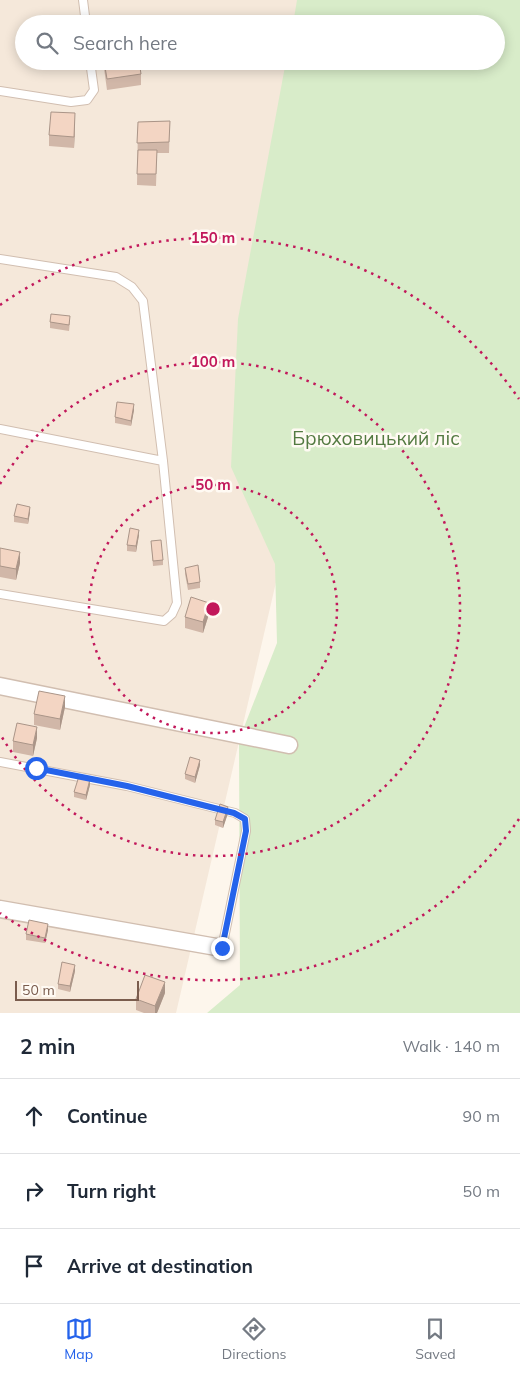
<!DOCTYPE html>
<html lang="en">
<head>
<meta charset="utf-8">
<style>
	:root { --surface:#fff; --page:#f6f6f7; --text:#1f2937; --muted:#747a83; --line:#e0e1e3; --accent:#2563eb }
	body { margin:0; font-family:Mulish,sans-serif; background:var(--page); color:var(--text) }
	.scale { position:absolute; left:15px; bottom:12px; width:124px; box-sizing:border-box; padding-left:5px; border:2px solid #7a5c4d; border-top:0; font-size:14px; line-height:18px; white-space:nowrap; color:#7a5c4d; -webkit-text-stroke:4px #fffaf3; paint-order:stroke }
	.stop { position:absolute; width:15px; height:15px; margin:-11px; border:4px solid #2563eb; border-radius:50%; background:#fff }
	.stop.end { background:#2563eb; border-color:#fff; box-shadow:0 1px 5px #0008 }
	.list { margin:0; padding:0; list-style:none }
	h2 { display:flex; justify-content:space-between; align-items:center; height:65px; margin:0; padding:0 20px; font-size:21px }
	h2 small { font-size:16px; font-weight:400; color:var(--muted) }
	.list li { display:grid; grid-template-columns:32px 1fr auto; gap:15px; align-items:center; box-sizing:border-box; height:75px; padding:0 20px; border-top:1px solid var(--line) }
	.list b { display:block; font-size:19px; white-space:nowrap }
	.list em { font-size:16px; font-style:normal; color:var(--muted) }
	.icon { flex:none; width:28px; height:28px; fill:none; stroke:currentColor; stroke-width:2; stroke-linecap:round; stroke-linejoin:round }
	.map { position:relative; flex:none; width:520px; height:1013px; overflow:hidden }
	.search { position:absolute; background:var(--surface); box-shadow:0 2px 12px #0003; left:15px; right:15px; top:15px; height:55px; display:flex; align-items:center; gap:12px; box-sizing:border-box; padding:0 18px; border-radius:28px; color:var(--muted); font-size:19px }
	.sheet { height:290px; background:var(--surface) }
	nav { display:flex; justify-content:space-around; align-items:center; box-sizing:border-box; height:70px; border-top:1px solid var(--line); background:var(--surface); font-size:14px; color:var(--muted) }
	nav a { display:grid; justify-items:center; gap:2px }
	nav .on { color:var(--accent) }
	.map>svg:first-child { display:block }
	.residential { fill:#f5e8da }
	.green { fill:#d8ecc9 }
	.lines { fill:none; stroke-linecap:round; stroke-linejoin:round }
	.service-casing { stroke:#d1beb0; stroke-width:10 }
	.minor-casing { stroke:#d1beb0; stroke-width:19 }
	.service { stroke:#fff; stroke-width:8 }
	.minor { stroke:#fff; stroke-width:16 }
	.wall { fill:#d1b7a8 }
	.shaded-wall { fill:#aa9588 }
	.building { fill:#f3d5c3; stroke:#aa9588 }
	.route { stroke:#2563eb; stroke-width:6 }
	.ring { fill:none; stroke:#c2185b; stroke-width:2.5; stroke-dasharray:2.5 5 }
	.labels { text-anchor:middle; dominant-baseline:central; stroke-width:5; stroke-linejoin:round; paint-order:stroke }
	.park-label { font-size:19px; fill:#537a41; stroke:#fffaf3 }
	.centre { fill:#c2185b; stroke:#fffaf3; stroke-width:2.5 }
	.ring-label { font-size:15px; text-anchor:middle; font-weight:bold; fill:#c2185b; stroke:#fffaf3; stroke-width:5; stroke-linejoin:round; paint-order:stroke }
</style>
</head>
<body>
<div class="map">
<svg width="520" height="1013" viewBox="0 0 520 1013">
	<rect width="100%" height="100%" fill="#fdf6ec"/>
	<path class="residential" d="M0,0h411l-6,24h-381v37h373l-221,952h-176z"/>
	<path class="green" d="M297,0h223v1013h-313l33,-28 -1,-245 38,-97 -2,-79 -44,-97 7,-148 48,-258h210v-37h-203z"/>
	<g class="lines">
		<defs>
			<path id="service" d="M83,0l3,24
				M0,91l71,11 16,-2 7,-10 -4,-29
				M0,259l116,18 16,10 11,14 20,160 14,142 -5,11 -8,7 -164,-27
				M0,429l163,32
				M0,762l127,24 108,27 10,6 1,12 -24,117"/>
			<path id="minor" d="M0,686l289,59
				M0,909l222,39"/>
		</defs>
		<use href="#service" class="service-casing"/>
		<use href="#minor" class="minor-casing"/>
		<use href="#service" class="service"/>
		<use href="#minor" class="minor"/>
	</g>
	<path class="wall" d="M103,61h36l2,13v11l-34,5z
		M170,121l-1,32h-12l-1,33 -19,-1 1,-63z
		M75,124l-1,24 -25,-2v-11z
		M70,321l-1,10 -19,-3v-6z
		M134,410l-3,16 -16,-3v-6z
		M30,512l-2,12 -14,-2v-6z
		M139,535l-3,17 -9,-1v-6z
		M151,541l12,19v5l-10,1z
		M0,548l20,15 -4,17 -16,-3z
		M185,568l15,14v6l-12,2 -3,-16z
		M209,614l-6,19 -18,-5v-11z
		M65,707l-5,23 -26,-5v-11z
		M37,738l-4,18 -20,-4v-11z
		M200,765l-5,18 -10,-4v-5z
		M90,785l-4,15 -12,-3v-5z
		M228,813l-5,15 -8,-3v-5z
		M48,930l-3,13 -19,-3v-6z
		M75,971l-5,21 -12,-3v-5z
		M165,993l-8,20h-13l-8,-3v-11z"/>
	<path class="shaded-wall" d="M75,113v11l-1,24v-11z
		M134,404v6l-3,16v-5z
		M30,507v5l-2,12v-5z
		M139,530v5l-3,17v-6z
		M20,552v11l-4,17v-11z
		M209,603v11l-6,19v-11z
		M65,696v11l-5,23v-11z
		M37,727v11l-4,18v-11z
		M200,760v5l-5,18v-6z
		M90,779v6l-4,15v-5z
		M228,807v6l-5,15v-6z
		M48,924v6l-3,13v-5z
		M75,965v6l-5,21v-6z
		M165,982v11l-8,20h-2v-7z"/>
	<path class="building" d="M104,61h35l2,13 -34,5z
		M51,112l24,1 -1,24 -25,-2z
		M170,121l-1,21 -32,1 1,-21z
		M138,150h19l-1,24h-19z
		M51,314l19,2 -1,9 -19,-3z
		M117,402l17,2 -3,17 -16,-4z
		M17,504l13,3 -2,12 -14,-3z
		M130,528l9,2 -3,16 -9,-1z
		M161,540l2,20 -10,1 -2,-20z
		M0,548l20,4 -4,17 -16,-3z
		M198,565l2,17 -12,2 -3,-16z
		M191,597l18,6 -6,19 -18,-5z
		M39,691l26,5 -5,23 -26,-5z
		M17,723l20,4 -4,18 -20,-4z
		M190,757l10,3 -5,17 -10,-3z
		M79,776l11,3 -4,16 -12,-3z
		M220,804l8,3 -5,15 -8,-2z
		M29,920l19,4 -3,14 -19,-4z
		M62,962l13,3 -5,21 -12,-2z
		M145,975l20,7 -10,24 -19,-7z"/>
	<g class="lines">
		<path class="route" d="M36,768l91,18 107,27 11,6 1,12 -24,117"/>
	</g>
	<g class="ring">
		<circle cx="213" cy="609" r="124"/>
		<path d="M0 484A247 247 0 1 1 0 734"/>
		<path d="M519 819A371 371 0 0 1 0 913M0 305A371 371 0 0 1 519 399"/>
	</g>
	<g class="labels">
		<g class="park-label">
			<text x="376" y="438">Брюховицький ліс</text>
		</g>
	</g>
	<circle cx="213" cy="609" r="8" class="centre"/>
	<g class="ring-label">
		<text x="213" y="243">150 m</text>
		<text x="213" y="367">100 m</text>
		<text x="213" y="490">50 m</text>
	</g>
</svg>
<div class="scale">50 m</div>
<div class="stop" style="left:36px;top:768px"></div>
<div class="stop end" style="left:222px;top:948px"></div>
<div class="search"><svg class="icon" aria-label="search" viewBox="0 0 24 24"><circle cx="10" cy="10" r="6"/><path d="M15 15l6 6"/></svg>Search here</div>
</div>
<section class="sheet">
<h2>2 min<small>Walk · 140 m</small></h2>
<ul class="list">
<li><svg class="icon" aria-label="ahead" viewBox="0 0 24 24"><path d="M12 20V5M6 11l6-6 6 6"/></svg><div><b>Continue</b></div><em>90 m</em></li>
<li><svg class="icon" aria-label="right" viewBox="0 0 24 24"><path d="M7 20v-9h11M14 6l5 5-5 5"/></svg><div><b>Turn right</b></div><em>50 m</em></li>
<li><svg class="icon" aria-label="arrive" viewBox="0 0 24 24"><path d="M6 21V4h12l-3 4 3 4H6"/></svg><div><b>Arrive at destination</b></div></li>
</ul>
</section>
<nav>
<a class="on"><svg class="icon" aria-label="map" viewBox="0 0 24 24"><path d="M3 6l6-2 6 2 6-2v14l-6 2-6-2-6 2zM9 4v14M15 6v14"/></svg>Map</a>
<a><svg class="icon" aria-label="directions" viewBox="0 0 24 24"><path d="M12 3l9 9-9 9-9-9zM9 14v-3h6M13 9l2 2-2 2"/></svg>Directions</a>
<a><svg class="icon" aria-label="saved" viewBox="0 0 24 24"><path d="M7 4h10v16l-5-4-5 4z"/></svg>Saved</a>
</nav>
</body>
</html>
